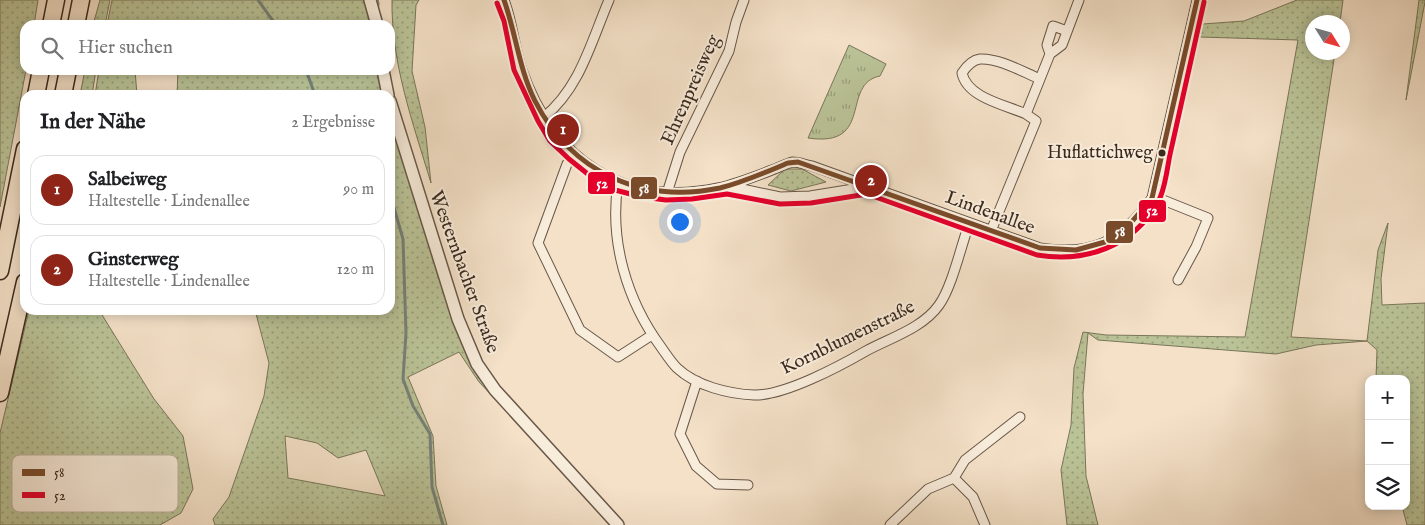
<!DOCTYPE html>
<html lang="de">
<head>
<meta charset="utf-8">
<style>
	:root { --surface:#fff; --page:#f2f2f2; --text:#202124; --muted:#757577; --line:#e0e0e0; --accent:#8f2418 }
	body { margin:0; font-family:"IM FELL English",serif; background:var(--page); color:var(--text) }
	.controls { position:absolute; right:15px; bottom:15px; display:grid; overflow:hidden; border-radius:10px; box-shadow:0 2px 12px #0003 }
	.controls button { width:45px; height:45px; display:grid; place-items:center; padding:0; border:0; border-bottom:1px solid var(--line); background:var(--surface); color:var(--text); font:25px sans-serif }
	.compass { position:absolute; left:1305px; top:15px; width:45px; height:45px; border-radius:50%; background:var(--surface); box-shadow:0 2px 12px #0003; rotate:127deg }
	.you { position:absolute; left:679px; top:221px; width:18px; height:18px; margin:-12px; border:4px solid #fff; border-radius:50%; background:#1a73e8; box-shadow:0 0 0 8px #1a73e833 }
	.badge { display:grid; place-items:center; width:32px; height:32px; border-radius:50%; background:var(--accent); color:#fff; font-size:16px; font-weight:700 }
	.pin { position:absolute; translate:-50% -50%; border:2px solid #fff; box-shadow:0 1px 5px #0006 }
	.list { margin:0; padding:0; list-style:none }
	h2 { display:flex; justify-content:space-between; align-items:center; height:65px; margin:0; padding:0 20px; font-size:21px }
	h2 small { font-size:16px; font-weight:400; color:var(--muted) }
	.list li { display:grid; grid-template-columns:32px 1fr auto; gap:15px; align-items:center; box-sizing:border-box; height:70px; margin:0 10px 10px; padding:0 10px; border:1px solid var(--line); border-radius:15px }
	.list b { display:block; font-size:19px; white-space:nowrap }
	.list p { margin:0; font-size:16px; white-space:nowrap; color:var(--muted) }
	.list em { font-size:16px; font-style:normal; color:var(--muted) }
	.icon { flex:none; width:28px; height:28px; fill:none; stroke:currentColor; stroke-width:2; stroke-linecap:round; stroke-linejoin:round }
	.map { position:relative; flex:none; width:1425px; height:525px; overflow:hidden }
	.search { position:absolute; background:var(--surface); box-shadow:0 2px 12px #0003; left:20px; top:20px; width:375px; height:55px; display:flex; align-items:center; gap:12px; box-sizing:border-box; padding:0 18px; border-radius:15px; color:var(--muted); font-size:19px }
	.panel { position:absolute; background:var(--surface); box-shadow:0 2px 12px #0003; left:20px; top:90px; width:375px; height:225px; border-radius:15px }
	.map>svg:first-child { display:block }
	.grass { fill:url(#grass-dots); stroke:#7a765a; fill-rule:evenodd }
	.park { fill:url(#park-tufts); stroke:#7a765a }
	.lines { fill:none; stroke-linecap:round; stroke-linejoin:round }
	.stream { stroke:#758279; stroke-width:3 }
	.minor-casing { stroke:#685748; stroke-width:11 }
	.tertiary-casing { stroke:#685748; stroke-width:14 }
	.motorway-casing { stroke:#3a291d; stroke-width:19 }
	.minor { stroke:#f8ecdb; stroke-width:9 }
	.tertiary { stroke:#f8ecdb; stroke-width:11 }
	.motorway { stroke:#f4e1c8; stroke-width:16 }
	.bus-1-casing { stroke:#f8ecdb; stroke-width:9 }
	.bus-2-casing { stroke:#f8ecdb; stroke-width:9 }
	.bus-1 { stroke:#7a4b2a; stroke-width:5 }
	.bus-2 { stroke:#e4002b; stroke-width:5 }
	.bus-dot { fill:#3a291d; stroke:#f8ecdb; stroke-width:2 }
	.labels { text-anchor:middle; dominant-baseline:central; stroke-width:4; stroke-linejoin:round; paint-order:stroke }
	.bus-label { font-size:18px; fill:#3a291d; stroke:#f8ecdb; text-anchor:end }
	.street-label { font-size:19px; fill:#3a291d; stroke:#f8ecdb }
	.key { fill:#f8ecdb; stroke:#bfb2a2; stroke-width:1 }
	.key-label { font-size:14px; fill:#3a291d }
	.line-badge { stroke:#f8ecdb; stroke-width:2 }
	.badge-label { font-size:14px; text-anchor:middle; font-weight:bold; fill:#fff }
</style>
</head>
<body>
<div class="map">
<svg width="1425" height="525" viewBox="0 0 1425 525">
	<defs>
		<pattern id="grass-dots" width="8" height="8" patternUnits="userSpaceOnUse" patternTransform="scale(1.25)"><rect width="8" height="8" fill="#bac397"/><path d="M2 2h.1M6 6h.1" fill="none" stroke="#989e7b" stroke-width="1.8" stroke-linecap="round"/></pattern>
		<pattern id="park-tufts" width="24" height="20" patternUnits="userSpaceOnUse" patternTransform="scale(1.25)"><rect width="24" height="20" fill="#bac397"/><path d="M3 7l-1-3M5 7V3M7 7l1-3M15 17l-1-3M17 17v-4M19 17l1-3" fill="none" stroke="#989e7b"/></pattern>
	</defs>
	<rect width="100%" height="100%" fill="#f4e1c8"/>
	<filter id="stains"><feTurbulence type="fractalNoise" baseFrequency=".004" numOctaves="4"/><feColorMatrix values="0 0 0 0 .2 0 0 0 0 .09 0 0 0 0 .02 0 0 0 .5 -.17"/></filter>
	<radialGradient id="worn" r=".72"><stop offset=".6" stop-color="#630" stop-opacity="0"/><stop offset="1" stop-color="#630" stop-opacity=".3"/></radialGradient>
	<path class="grass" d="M0,0h38l-4,25h-9l1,45 -26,137z
		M100,0h10l-5,25h-12z
		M112,0h266l1,3 -2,22h-270z
		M392,0h27l-3,5 -4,66 13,56 6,56c-18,-60 -40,-120 -39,-183z
		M1297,0h46l-3,22h-28v30l23,1 -44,284 76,4 11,-91 10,-27 -7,56 1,26 43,-2v222h-18l-5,-19h4v-127h-30l1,-29 -10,-9 -51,4 -40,9 -178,-14 -10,-7 -5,61 3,82 12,49h-31l-6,-55 10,-45 3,-57 9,-36 23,3 139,2 53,-297 -98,-3 3,-13 41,-3z
		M1419,0h6v2l-19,98z
		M85,70h11l-4,25h-12z
		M99,70h36l2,25h-42z
		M178,70h205l5,25h-211z
		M390,101l87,263 37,55 -35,-37 -20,-30 -51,25 25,59 3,50 11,39h-232l-2,-6 16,-22 35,-101 5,-33 -14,-53h135zM285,436l32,7 21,15 28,-8 19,46 -97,-18z
		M785,169h17l24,13 -35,9 -23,-6z
		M29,310h70l55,89 29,37 10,53 -12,24 -21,12h-160v-92z"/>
	<path class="park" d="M849,45l37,19 -6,12c-40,8 -5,72 -72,62z"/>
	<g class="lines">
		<path class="stream" d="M258,0l18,25
			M306,70l9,25
			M390,194l13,45 3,94 -3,46 10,27 17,28 2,53 11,38"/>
		<defs>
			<path id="minor" d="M504,0c9,23 10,47 18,70 31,89 101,138 196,118 18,-4 36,-11 54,-18 6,-2 15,-7 21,-8 6,0 13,3 19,4l228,82c53,8 82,-7 112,-50l45,-198
				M1050,54l-3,-9 6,-19 14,5
				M1026,114c-20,-9 -59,-16 -64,-41 4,-6 10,-13 18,-14 19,-1 43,13 60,20
				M544,117c36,-29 47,-75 65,-117
				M574,154l-7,10 -29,79 42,87 38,27 34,-22
				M618,183c-9,58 9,118 43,164 5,7 10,15 16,21 19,18 52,26 77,27 30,1 86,-29 112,-44 24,-13 57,-23 73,-46 13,-18 22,-59 30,-81
				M728,186l52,11 30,-1 56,-9
				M667,193l13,-41 49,-101 7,-29 8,-22
				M1152,198l11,2 45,18 -12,29 -18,33
				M991,231l45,-110 -10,-7 24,-60 12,-9 17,-45
				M697,381l-17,53 16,32 21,18 31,1
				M954,478l19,19 12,28
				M890,525l38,-36 26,-11 11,-18 55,-43"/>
			<path id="tertiary" d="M370,0l7,25
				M383,70l5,25
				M390,101l68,218 19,45 18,26 123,135"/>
			<path id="motorway" d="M51,25l5,-25
				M76,25l5,-25
				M36,95l5,-25
				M63,95l5,-25
				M0,271l25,-122
				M0,393l25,-111"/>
		</defs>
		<use href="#minor" class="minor-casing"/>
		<use href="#tertiary" class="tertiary-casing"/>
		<use href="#motorway" class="motorway-casing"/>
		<use href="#minor" class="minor"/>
		<use href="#tertiary" class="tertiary"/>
		<use href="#motorway" class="motorway"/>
		<defs>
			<path id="bus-1" d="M504,0c12,34 15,69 31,101 37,72 107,103 185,87 24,-6 46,-16 68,-25l10,-1 242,86 36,2 29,-8 24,-17 23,-27 45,-198"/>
			<path id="bus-2" d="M497,3l7,18 10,49 24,51 12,20 19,18 25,20 21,11 27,7 24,3 26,-1 35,-5 53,10 31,-1 56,-9 170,61c48,8 96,-8 121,-53 8,-14 9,-36 13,-52 11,-49 22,-99 33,-148"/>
		</defs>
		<use href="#bus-1" class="bus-1-casing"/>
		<use href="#bus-2" class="bus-2-casing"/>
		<use href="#bus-1" class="bus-1"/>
		<use href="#bus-2" class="bus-2"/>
	</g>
	<circle class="bus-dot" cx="1162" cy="153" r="4.5"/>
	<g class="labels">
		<g class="bus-label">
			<text x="1153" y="153">Huflattichweg</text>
		</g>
		<g class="street-label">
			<text transform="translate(691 90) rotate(-66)">Ehrenpreisweg</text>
			<text transform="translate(990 213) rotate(20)">Lindenallee</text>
			<text transform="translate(464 272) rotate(70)">Westernbacher Straße</text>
			<text transform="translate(848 338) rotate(-26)">Kornblumenstraße</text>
		</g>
	</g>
	<rect x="12" y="455" width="166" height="57" rx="8" class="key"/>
	<rect x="22" y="469" width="23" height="7" fill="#7a4b2a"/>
	<rect x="22" y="492" width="23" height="6" fill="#e4002b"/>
	<g class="key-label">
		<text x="54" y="477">58</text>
		<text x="54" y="500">52</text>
	</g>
	<g class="line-badge">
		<rect x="587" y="171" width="29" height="24" rx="5" fill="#e4002b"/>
		<rect x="630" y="176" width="28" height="24" rx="5" fill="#7a4b2a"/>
		<rect x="1138" y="199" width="29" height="24" rx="5" fill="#e4002b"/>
		<rect x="1105" y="220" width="29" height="24" rx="5" fill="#7a4b2a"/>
	</g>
	<g class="badge-label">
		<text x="602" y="188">52</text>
		<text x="644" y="193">58</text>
		<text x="1152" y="215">52</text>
		<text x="1120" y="236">58</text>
	</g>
	<rect width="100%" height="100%" filter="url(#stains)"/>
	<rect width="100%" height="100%" fill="url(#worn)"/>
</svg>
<div class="controls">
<button>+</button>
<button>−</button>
<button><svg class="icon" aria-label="layers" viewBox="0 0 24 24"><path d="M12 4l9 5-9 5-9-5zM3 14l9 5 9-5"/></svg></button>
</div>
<svg class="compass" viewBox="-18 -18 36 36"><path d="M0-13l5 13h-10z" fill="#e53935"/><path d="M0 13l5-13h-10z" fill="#757577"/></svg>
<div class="you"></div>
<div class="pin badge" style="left:563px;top:130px">1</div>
<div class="pin badge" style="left:871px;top:181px">2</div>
<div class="search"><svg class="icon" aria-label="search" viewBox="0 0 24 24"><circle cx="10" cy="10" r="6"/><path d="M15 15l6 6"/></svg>Hier suchen</div>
<section class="panel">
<h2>In der Nähe<small>2 Ergebnisse</small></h2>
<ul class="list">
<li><span class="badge">1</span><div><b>Salbeiweg</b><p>Haltestelle · Lindenallee</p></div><em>90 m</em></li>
<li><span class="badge">2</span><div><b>Ginsterweg</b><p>Haltestelle · Lindenallee</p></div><em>120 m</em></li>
</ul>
</section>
</div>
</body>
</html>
